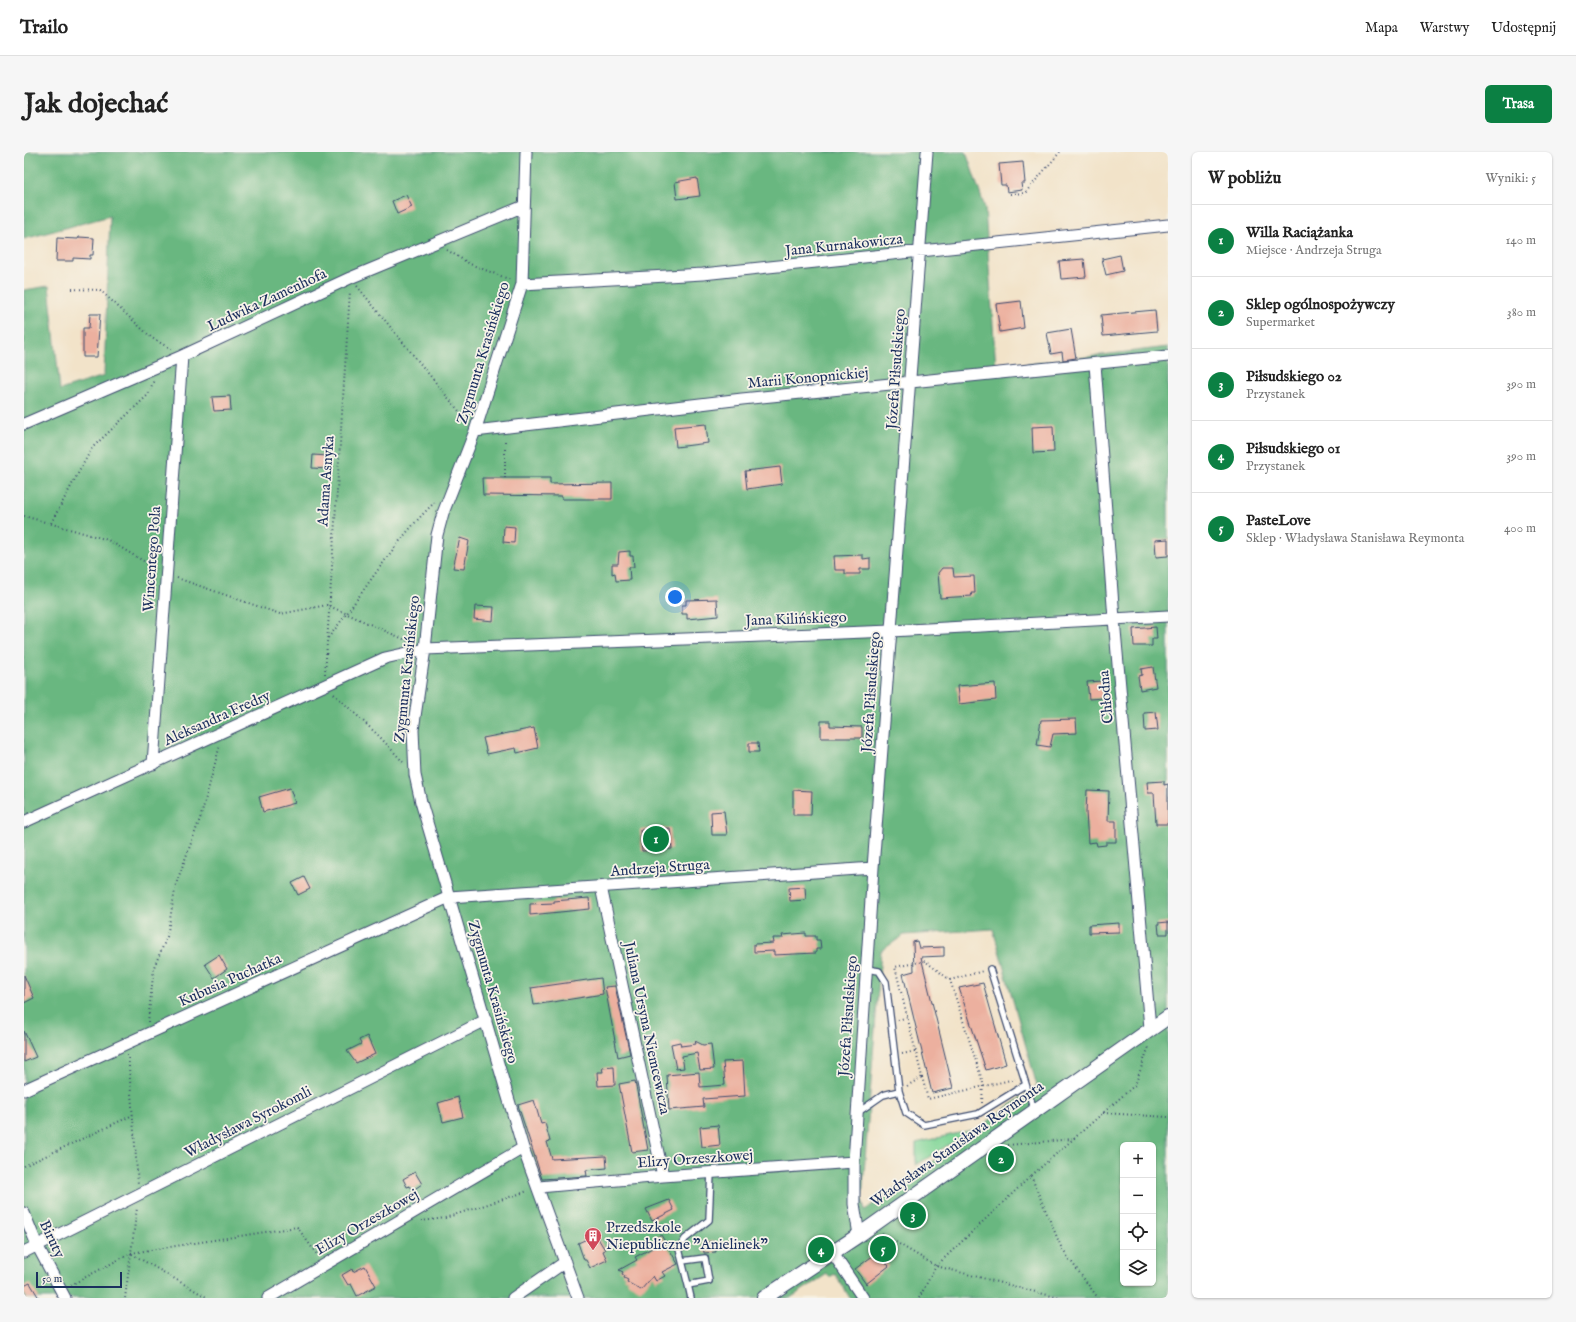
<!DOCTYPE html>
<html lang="pl">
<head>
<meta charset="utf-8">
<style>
	:root { --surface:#fff; --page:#f6f6f6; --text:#222; --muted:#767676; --line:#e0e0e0; --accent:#0b8043 }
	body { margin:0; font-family:"IM FELL English",serif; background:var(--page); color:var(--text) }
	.controls { position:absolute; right:12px; bottom:12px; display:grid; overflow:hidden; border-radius:6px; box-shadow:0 1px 3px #0004 }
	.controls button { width:36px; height:36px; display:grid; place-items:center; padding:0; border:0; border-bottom:1px solid var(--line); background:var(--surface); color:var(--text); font:20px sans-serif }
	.scale { position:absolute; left:12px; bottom:10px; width:86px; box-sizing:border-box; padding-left:4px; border:2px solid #1b2f5e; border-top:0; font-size:11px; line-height:14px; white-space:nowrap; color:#1b2f5e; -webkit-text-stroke:3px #f7f3e8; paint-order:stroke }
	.you { position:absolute; left:651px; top:445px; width:14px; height:14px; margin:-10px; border:3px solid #fff; border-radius:50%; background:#1a73e8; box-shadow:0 0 0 6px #1a73e833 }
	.badge { display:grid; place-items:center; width:26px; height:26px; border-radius:50%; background:var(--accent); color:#fff; font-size:13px; font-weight:700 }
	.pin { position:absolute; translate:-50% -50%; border:2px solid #fff; box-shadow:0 1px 4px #0006 }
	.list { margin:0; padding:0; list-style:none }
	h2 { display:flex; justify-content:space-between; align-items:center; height:52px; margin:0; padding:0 16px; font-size:17px }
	h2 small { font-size:13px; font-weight:400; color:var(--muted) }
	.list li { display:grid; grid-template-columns:26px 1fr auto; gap:12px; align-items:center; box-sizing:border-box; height:72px; padding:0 16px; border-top:1px solid var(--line) }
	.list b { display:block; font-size:15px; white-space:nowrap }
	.list p { margin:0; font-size:13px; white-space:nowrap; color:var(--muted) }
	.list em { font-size:13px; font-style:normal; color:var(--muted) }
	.icon { flex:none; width:22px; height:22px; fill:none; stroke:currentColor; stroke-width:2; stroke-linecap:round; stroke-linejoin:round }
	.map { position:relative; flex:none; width:1144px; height:1146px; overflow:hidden; border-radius:6px }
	header { display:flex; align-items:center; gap:24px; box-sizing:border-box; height:56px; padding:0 20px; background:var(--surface); border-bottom:1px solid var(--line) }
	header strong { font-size:19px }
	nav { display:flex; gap:22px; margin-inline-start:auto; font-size:14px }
	.intro { display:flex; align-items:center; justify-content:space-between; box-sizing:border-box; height:96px; padding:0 24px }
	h1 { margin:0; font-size:28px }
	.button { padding:10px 18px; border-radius:6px; background:var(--accent); color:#fff; font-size:14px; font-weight:700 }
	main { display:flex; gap:24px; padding:0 24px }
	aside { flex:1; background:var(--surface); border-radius:6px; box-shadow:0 1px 3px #0004 }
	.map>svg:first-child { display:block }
	.green { fill:#82d698; stroke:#4e827b }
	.forest { fill:#69b780; stroke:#42736f; fill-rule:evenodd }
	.building { fill:#ecb09f }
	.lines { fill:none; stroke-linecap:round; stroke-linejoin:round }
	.service-casing { stroke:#3b4a6e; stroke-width:8 }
	.minor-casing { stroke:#3b4a6e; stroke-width:13 }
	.tertiary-casing { stroke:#3b4a6e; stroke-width:16 }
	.path { stroke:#3b4a6e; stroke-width:2; stroke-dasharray:1 3; stroke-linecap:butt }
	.service { stroke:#fff; stroke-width:5.5 }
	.minor { stroke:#fff; stroke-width:11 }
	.tertiary { stroke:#fff; stroke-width:14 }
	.labels { text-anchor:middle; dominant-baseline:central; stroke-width:3.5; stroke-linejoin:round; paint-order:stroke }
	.street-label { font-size:15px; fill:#1b2f5e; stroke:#f7f3e8 }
	.poi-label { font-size:15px; fill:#1b2f5e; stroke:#f7f3e8; text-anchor:start }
</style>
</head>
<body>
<header>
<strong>Trailo</strong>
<nav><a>Mapa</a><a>Warstwy</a><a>Udostępnij</a></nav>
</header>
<div class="intro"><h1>Jak dojechać</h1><a class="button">Trasa</a></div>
<main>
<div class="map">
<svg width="1144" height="1146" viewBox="0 0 1144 1146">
	<rect width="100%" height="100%" fill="#f7f3e8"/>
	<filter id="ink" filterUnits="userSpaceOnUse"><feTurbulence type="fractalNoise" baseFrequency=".025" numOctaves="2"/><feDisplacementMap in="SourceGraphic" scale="8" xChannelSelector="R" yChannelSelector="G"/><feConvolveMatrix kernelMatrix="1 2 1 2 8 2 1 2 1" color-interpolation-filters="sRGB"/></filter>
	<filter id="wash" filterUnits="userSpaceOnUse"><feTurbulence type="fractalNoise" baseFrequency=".012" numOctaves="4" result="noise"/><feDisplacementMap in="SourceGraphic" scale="16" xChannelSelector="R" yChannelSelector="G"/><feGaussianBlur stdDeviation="0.9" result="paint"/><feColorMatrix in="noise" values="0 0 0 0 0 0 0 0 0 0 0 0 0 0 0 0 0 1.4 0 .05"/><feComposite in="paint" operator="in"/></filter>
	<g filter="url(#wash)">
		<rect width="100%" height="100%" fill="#f2e3c9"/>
		<path class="green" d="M948,978l-56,35v-22z"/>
		<path class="forest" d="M0,0h942l19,56 11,160 172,-21v951h-318l-15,-24 -6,3 -2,-3 -37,24h-766v-1008l25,-4 11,104 44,-14 6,-160 -86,23zM969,777l44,157 -172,124 -3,-11 19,-248 23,-16zM1099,993h30v138h-30z"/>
		<g id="blocks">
			<path class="building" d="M999,10l2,21h-4l1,7 -15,2 -1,-7h-5l-2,-21z
				M673,26l3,18 -23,3 -2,-17z
				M382,43l6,12 -15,7 -5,-13z
				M55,85l15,1 -1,17h-3v4l-17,-1v3h-17l1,-23 21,1z
				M1096,103l3,16 -17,4 -4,-16z
				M1060,107l2,18 -25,2 -2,-18z
				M997,149l3,27 -24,4 -4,-28z
				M1131,158l2,21 -54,5 -2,-21z
				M66,162h10l-3,43h-14v-29h6z
				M1047,177l5,29 -13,2 -1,-8 -11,2 -4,-21z
				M206,244l1,14 -17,1 -2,-14z
				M682,272l2,19 -32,4 -2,-20z
				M1029,274l1,26 -21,1 -1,-26z
				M289,303l16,1 -1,13 -16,-1z
				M756,315l2,17 -35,5 -2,-18z
				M458,326h68v6l62,-1v16h-50v-3l-79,-1z
				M480,374l11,1 -1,16 -11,-1z
				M436,386l9,3 -5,28 -11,-1z
				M1144,387v17l-12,1 -1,-17z
				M606,399v5h3l1,11h-5l1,13 -14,1 -1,-8 -3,1v-10h6l1,-12z
				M839,403v4l7,-1v11h-10v5h-15v-4h-10l-1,-14z
				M918,416h11l1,9 20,-1 1,17h-4l1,3 -32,2 -2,-25z
				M693,447l1,17 -31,3v-5h-5v-9h4v-5z
				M451,454l19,1 -1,14 -19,-2z
				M1132,475l1,12h-5v7h-18l-1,-17z
				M1129,515l3,20 -16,3 -2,-14 4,-1 -1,-6z
				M1078,529l2,17 -15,1 -2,-17z
				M971,531l1,17 -37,4 -2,-18z
				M1132,560l2,18 -13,1 -1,-18z
				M1052,567l1,14 -24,1 -3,13 -13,-2 4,-25z
				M797,569h9v5l32,1v11h-41z
				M510,576l4,20 -21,5 -1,-5 -29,6 -4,-16z
				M725,591h9l1,9h-10z
				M1140,629v4l4,-1v40h-12l-2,-31h-6l-1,-11z
				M266,636l5,15 -32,9 -4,-15z
				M769,638l19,1 -1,24h-18z
				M1063,638l22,1 -1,30h8v21h-10v3l-9,1 -1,-4 -8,1 -2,-31z
				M700,659l3,24h-15l-1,-23z
				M646,676l2,21 -30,2 -2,-21z
				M280,725l6,12 -12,6 -6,-12z
				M781,735l1,13 -16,1 -1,-13z
				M565,746l1,11 -60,6v-11l24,-1v-2z
				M1144,770v12h-9l-1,-11z
				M1095,771v9l-30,1v-8z
				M782,781v3h10v4h4l1,9h-5v4l-42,2v-4l-20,1v-8l20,-1 -1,-5h10l-1,-3z
				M893,789l2,7 25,-1v9l-23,1 32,131 -21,5 -29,-119 11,-3 -1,-29z
				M195,803l8,14 -13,9 -9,-14z
				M0,823l10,23 -10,5z
				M577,826l2,16 -69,11 -3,-17z
				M959,831l23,81 -20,6 -27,-82z
				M591,834l15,68 -12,3 -13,-70z
				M0,879l12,26 -12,5z
				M343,884l8,18 -19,9 -9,-12 14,-7 -2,-4z
				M671,889l8,4 8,-1 3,25 -14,1 -3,-17 -15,3 2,12 -8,1 -5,-25 9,-2 1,4 15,-2z
				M719,909l2,35 -42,3 1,8 -35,3 -2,-35 32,-3 1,15 25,-2 -2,-23z
				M590,915l1,18 -17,1 -1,-14h6l-1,-4z
				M611,929l13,69 -16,2 -13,-68z
				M434,945l5,20 -20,5 -5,-19z
				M510,948l7,24 4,-1 5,18 -3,1 5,17 54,-3 1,12 -21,2 1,6 -45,3 -24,-74z
				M694,973l2,20 -18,2 -2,-20z
				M391,1020l7,12 -9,6 -3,-4 -3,1 -4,-8z
				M645,1048l5,10 -22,11 -6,-12z
				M572,1083l9,15 -2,1 4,9 -17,8 -4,-8h-2l-6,-17z
				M637,1083l17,29 -16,8 3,4 -9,5 -3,-5 -12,14 -14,-8 1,-2 -4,-2 1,-2 -3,-2 1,-2 -4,-2 18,-10 -2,-3 21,-11 -3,-6z
				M858,1087l11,15 -9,6 5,6 -23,18 -11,-15 23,-17 -5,-7z
				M691,1089l1,11 -12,1 -1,-10z
				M341,1114l11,20 -19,10 -6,-12 -3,1 -6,-10 10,-6 1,3z
				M6,1131l9,15h-12l-3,-5v-7z"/>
		</g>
	</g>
	<g filter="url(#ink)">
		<use href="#blocks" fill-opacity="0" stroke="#3b4a6e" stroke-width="1"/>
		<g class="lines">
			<defs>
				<path id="service" d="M842,817l13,2 7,11 13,109
					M966,817l44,141
					M833,961l26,-18 16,-4 7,22 18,12 54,-11 47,-29
					M658,1109l23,-3 4,23 -21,4 -9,-36 6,-10 24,-19 2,-48
					M664,1133l3,13"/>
				<path id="minor" d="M502,0l-4,132 -47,147 -32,82 -6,22 -12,114 -12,81 2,45 6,27 102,346 55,150
					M498,132l181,-10 465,-49
					M1071,212l19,255 36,409
					M0,272l158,-68 168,-78 174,-72
					M451,279l267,-32 426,-43
					M129,612l29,-408
					M0,670l361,-164 40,-9 466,-18 277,-15
					M577,735l62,289
					M0,938l425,-193 424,-29
					M515,1035l124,-11 191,-14
					M0,1061l13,32 28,53
					M835,1083l-5,-31v-42l19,-294 54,-716
					M0,1100l462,-232
					M808,1100l31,46
					M244,1146l255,-150
					M489,1146l52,-36"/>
				<path id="tertiary" d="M740,1146l95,-63 309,-218"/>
			</defs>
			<use href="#service" class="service-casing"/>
			<use href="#minor" class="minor-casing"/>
			<use href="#tertiary" class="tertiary-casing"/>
			<path class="path" d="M986,42l15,-1 35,-41
				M423,98l23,14 41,16
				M333,134l110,135
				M48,137l28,1 52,48 19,11
				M481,326v-39
				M0,364l84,24 49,29
				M27,371l41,-75 56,-53 6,-15
				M153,426l103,36 47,-9 81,36
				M304,486c36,-45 65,-96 107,-136
				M301,522l25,-383
				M310,542l45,42 24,26
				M874,868l10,-3
				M124,870l6,-55 13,-30 9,-53 25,-68 19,-71
				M104,902l10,130
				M878,902l14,-3
				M898,925l6,22 87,-20
				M883,934l15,-9 -27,-110 30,-6 25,19
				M958,951l1,-20 -33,-103 33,-9
				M1079,961l65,4
				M984,993l64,-6
				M0,1014l109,-51
				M1007,1024l31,73 36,49
				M397,1069l24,-3 83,-27
				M858,1082l54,32 123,32
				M108,1102l76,44
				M47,1133l60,-32 166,-26 21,29
				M101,1146l12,-90
				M895,1146l17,-32 95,-90 104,-91 14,-39"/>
			<use href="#service" class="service"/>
			<use href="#minor" class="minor"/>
			<use href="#tertiary" class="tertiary"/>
		</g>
	</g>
	<defs>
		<symbol id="building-pin" viewBox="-11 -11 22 30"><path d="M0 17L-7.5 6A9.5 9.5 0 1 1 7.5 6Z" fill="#d1495b" stroke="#f7f3e8"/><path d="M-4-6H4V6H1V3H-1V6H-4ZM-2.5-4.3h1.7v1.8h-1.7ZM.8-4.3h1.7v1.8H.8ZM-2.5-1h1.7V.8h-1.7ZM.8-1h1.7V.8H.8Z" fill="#fff"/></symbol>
	</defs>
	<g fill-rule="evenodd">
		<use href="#building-pin" x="559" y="1074" width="20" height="27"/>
	</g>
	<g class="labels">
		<g class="street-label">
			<text transform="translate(820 93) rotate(-6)">Jana Kurnakowicza</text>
			<text transform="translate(243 148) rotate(-25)">Ludwika Zamenhofa</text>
			<text transform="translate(459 201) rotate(-73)">Zygmunta Krasińskiego</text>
			<text transform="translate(872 217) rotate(-86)">Józefa Piłsudskiego</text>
			<text transform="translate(784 226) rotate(-5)">Marii Konopnickiej</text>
			<text transform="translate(302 329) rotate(-86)">Adama Asnyka</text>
			<text transform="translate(128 407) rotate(-86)">Wincentego Pola</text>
			<text transform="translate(772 467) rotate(-2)">Jana Kilińskiego</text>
			<text transform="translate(383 517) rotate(-84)">Zygmunta Krasińskiego</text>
			<text transform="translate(847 540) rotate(-86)">Józefa Piłsudskiego</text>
			<text transform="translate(1082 545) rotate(-95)">Chłodna</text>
			<text transform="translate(193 566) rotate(-24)">Aleksandra Fredry</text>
			<text transform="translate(636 716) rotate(-4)">Andrzeja Struga</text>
			<text transform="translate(206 828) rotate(-24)">Kubusia Puchatka</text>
			<text transform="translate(469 840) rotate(74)">Zygmunta Krasińskiego</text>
			<text transform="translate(824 864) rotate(-86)">Józefa Piłsudskiego</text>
			<text transform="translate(623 876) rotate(78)">Juliana Ursyna Niemcewicza</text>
			<text transform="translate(224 970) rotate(-27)">Władysława Syrokomli</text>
			<text transform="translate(933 992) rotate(-35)">Władysława Stanisława Reymonta</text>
			<text transform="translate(671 1007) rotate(-4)">Elizy Orzeszkowej</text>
			<text transform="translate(343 1070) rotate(-30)">Elizy Orzeszkowej</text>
			<text transform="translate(28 1087) rotate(65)">Biruty</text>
		</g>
		<g class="poi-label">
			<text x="582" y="1075">Przedszkole<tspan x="582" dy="17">Niepubliczne "Anielinek"</tspan></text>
		</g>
	</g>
</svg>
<div class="controls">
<button>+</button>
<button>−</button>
<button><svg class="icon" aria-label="locate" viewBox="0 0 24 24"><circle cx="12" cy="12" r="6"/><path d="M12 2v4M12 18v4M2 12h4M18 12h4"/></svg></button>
<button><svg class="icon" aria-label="layers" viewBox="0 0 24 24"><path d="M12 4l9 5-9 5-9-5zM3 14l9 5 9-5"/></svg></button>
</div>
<div class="scale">50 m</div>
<div class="you"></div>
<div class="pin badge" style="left:632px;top:687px">1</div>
<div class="pin badge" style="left:977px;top:1007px">2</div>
<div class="pin badge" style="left:889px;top:1063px">3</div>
<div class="pin badge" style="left:797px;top:1098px">4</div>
<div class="pin badge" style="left:859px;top:1097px">5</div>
</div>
<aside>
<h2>W pobliżu<small>Wyniki: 5</small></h2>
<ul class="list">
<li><span class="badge">1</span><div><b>Willa Raciążanka</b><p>Miejsce · Andrzeja Struga</p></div><em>140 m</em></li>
<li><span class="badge">2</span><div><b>Sklep ogólnospożywczy</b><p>Supermarket</p></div><em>380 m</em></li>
<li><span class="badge">3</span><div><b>Piłsudskiego 02</b><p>Przystanek</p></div><em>390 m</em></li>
<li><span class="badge">4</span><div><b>Piłsudskiego 01</b><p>Przystanek</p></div><em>390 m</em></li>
<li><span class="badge">5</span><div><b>PasteLove</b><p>Sklep · Władysława Stanisława Reymonta</p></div><em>400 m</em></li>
</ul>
</aside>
</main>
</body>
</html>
